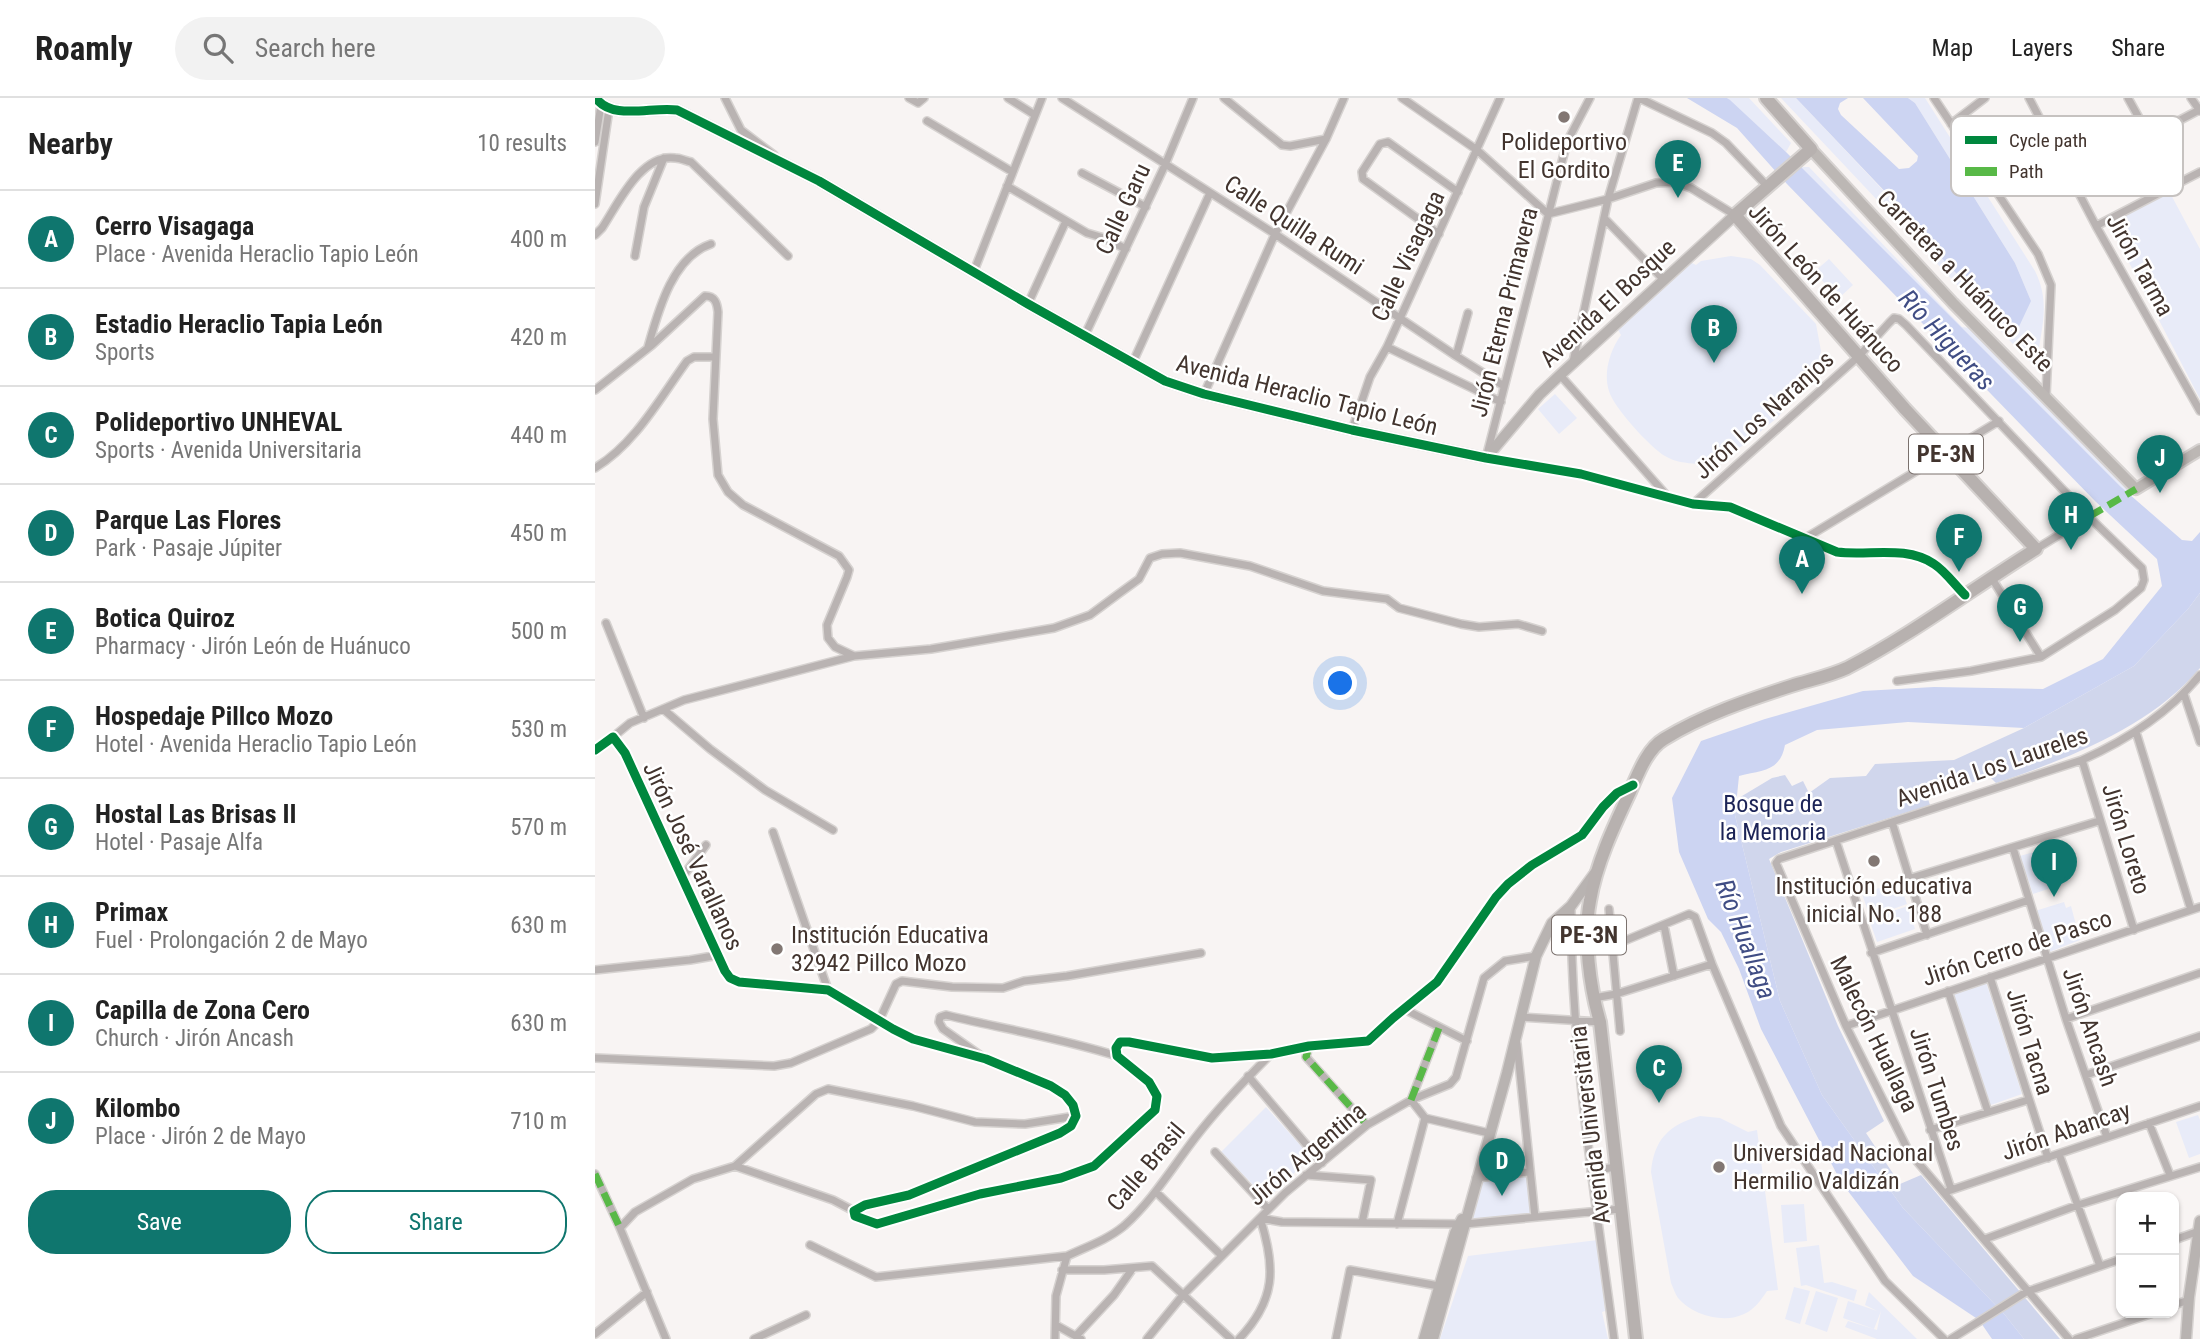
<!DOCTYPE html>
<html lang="en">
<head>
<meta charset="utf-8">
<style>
	:root { --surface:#fff; --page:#f2f2f2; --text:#222; --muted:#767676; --line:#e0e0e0; --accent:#0f766e }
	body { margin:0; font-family:"Roboto Condensed",sans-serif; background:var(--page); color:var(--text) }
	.controls { position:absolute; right:21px; bottom:21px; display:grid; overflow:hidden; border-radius:14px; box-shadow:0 2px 5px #0004 }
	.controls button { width:63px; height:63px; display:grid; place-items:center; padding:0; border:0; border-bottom:2px solid var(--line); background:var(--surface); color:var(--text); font:35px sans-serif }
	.you { position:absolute; left:746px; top:586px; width:24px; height:24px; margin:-18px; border:5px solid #fff; border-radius:50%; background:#1a73e8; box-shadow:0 0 0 10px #1a73e833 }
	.badge { display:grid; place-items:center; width:46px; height:46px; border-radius:50%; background:var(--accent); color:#fff; font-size:23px; font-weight:700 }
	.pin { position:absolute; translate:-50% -58px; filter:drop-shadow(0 2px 4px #0008) }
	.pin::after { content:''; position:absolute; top:37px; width:24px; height:21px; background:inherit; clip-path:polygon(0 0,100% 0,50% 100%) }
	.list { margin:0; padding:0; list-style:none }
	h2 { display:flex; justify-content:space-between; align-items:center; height:91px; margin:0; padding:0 28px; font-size:30px }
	h2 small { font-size:23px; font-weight:400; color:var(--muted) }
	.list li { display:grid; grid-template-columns:46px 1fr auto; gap:21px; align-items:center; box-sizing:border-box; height:98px; padding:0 28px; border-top:2px solid var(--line) }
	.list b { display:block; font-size:26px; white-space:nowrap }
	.list p { margin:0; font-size:23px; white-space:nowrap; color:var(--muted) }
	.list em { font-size:23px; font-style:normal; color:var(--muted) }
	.actions { display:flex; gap:14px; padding:21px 28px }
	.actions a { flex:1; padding:16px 0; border:2px solid var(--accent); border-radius:28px; text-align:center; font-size:24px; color:var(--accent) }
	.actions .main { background:var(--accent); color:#fff }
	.icon { flex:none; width:38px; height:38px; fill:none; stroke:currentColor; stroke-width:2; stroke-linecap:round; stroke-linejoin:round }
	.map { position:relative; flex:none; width:1605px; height:1241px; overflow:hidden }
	header { display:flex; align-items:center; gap:42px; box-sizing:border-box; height:98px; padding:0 35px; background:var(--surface); border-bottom:2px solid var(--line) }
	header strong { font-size:33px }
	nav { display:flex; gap:38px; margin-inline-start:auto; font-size:24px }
	.search { width:490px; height:63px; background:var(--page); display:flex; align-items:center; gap:18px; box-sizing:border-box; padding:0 24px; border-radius:38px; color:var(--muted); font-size:26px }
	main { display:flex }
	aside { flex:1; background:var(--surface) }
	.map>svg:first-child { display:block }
	.green { fill:#e8ebf8 }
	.forest { fill:#d0d6ec }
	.water { fill:#ccd4f2 }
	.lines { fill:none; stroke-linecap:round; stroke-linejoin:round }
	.street-casing { stroke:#d6d2d0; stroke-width:10 }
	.secondary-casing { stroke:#d6d2d0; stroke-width:13 }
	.primary-casing { stroke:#d6d2d0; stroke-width:14 }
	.highway-casing { stroke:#d6d2d0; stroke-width:16 }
	.street { stroke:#b9b3b2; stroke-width:7 }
	.secondary { stroke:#b8b3b1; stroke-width:10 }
	.primary { stroke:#bcb7b4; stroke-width:10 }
	.highway { stroke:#b7b1af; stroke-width:12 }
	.quiet { stroke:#58b947; stroke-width:7; stroke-dasharray:14 7; stroke-linecap:butt }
	.cycleway-casing { stroke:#fff; stroke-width:13 }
	.cycleway { stroke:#00873e; stroke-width:9 }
	.poi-dot { fill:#827773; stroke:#fff; stroke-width:2.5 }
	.labels { text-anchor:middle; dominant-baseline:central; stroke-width:5; stroke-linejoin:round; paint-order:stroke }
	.shield { fill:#fff; stroke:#7b716d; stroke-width:2 }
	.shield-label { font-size:23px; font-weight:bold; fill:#42342e }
	.poi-label { font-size:24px; fill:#42342e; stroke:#fff }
	.street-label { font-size:24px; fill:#42342e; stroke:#fff }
	.park-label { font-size:24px; fill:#1c2457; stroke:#fff }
	.water-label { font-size:26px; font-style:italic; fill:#404d84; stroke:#fff }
	.key { fill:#fff; stroke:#c6c2c0; stroke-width:2 }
	.key-label { font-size:19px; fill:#42342e }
</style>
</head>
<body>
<header>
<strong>Roamly</strong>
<div class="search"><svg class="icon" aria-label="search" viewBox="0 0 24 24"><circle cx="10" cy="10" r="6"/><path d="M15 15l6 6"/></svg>Search here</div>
<nav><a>Map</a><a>Layers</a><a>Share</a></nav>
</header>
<main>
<aside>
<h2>Nearby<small>10 results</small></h2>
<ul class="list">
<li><span class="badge">A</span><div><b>Cerro Visagaga</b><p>Place · Avenida Heraclio Tapio León</p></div><em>400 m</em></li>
<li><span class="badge">B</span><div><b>Estadio Heraclio Tapia León</b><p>Sports</p></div><em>420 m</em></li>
<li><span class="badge">C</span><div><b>Polideportivo UNHEVAL</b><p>Sports · Avenida Universitaria</p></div><em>440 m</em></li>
<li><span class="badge">D</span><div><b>Parque Las Flores</b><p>Park · Pasaje Júpiter</p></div><em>450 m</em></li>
<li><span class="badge">E</span><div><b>Botica Quiroz</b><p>Pharmacy · Jirón León de Huánuco</p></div><em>500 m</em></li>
<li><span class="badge">F</span><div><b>Hospedaje Pillco Mozo</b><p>Hotel · Avenida Heraclio Tapio León</p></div><em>530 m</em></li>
<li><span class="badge">G</span><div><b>Hostal Las Brisas II</b><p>Hotel · Pasaje Alfa</p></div><em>570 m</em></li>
<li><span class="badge">H</span><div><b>Primax</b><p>Fuel · Prolongación 2 de Mayo</p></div><em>630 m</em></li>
<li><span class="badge">I</span><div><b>Capilla de Zona Cero</b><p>Church · Jirón Ancash</p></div><em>630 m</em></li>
<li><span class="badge">J</span><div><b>Kilombo</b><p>Place · Jirón 2 de Mayo</p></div><em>710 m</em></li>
</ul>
<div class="actions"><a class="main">Save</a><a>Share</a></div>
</aside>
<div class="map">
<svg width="1605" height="1241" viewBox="0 0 1605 1241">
	<rect width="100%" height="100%" fill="#f8f4f3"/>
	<path class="green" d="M1132,0h22l42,45 -5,9z
		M1186,0h15l115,122c14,9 20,15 24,31l96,50 -16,-38 -100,-160 -7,-5h17l110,173c16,32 6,57 2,91h-6l-4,-3z
		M1204,69h10l153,160 7,1 161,161 -2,5z
		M1574,93l31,58v150l-90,-173 2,-4z
		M1136,158l20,3 9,6 56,59 5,27 -3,15 -9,9 -7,13 -24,29 -34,28 -19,11 -3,-2 -16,11 -9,2v-3c-11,-1 -22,-2 -32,-8 -14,-8 -52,-49 -56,-65 -6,-18 1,-41 12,-56l-4,-7 73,-66 6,3 5,-4z
		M1234,161l24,26 -14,13 -25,-26z
		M960,296l22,24 -18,16 -21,-25z
		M1456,749l12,37 -30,10 -13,-38z
		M1304,783l8,23 -37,13 -8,-23z
		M1469,804l2,6 5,-2 9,34 -31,12 -14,-41z
		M1313,808l7,23 -38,13 -8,-23z
		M1391,884l36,112 -34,12 -35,-113z
		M671,1009l45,50 -44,42 -46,-47z
		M1603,1017l2,5v34l-11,4 -13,-36z
		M1105,1018l20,2 28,14 9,-2 21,160 -11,1c-6,9 -13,19 -23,23 -20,10 -52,1 -66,-16 -3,-4 -5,-11 -7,-15l-20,-111c3,-32 17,-47 49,-56z
		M931,1076l6,39 -67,8 14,-41z
		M1209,1106l3,37 -23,2 -3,-38z
		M1003,1142l7,71 -3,1 6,27h-168l28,-83z
		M1224,1147l5,38 8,-1 25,8 -3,11 -48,-16 -5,1 -5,-38z
		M1199,1189l16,4 -10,33 -15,-5z
		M1221,1193l22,7 -11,34 -22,-8z
		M1274,1194l48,47h-40l-32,-12 3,-6 29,9 4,-19 -7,18 -31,-11 5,-17 29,10 -12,-6z"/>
	<path class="forest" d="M1605,495v75c-49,59 -133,91 -204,115l-6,-6 -63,19 3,9 -149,47 -12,7 69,167 46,95 -18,12 34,51 21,-9 139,164h-36l-19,-24 -102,-107 -81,-113 -42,-94 -45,-186 2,-16 35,-21 13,-3 7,11 11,-5 6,12 21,-15 36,-2 9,-12 79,-4 70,-32 110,-62 54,-57z"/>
	<path class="water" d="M1092,0h40l3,2 56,52 335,335 61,53 10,1 8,-9v61l-12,16 -54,57 -110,62 -116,-6 -91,8 -32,15c-5,27 -23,25 -46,31l-4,39 45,186 42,94 81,113 102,107 19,24h-32l-13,-19 -66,-44 -72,-94 -80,-153 -22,-60 -18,-37 -13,-13 -29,-67 -7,-54 29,-57 64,-22 98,-28 71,-4 109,2 60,-30 59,-73 -5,-27 -62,-58 -308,-317 -50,-56z
		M1201,0h52l-8,5 -2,6 3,6 58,54 10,-1 8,-7 1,-5 -55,-58h45l7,5 100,160 16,38 -16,34 -80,-84c-4,-16 -10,-22 -23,-31z"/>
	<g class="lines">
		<defs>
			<path id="street" d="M130,0l16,32 33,25
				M314,0l9,5 6,-5
				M413,0l27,17
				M467,0l213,136 181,122 48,30
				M629,0l58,47 8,1 36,-7
				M807,0l75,52 71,64 60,-15 48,-16 19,-1 16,6 44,27
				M995,0l-23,44 -81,316 95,16 112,30 37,3 107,45c32,4 69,-7 97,12 11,7 21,21 31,31
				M1044,0l73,35 14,10 42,44
				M1339,0l104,156 13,31 -5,111
				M1434,0l67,128 104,185
				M1533,0l47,85
				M1596,0l9,13
				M332,23l84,50
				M1356,26l34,-26
				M1553,39l51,-27
				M0,44l6,-37
				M487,75l64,34
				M412,88l80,47 17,5 22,11
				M0,106l14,-95
				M1009,120l60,62
				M1501,128l104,-54
				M844,136l-76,-55 -1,-7 18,-28 8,-2 70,50
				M0,137l7,-7c16,-24 39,-75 73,-70 5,0 11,3 16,4l97,94
				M40,158l9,-49 20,-49
				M379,173l68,-173
				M433,206l38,-83
				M490,237l80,-170 28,-67
				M53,249c10,-35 24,-90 63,-103
				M792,249l114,55
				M861,258l12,-43
				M538,264l77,-169
				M978,264l35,-163 30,-101
				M965,277l108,122
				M0,292l57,-45 53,-49c10,0 12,7 13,16l-5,107 5,56 10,17 15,13 96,51 10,14 -2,7 -20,48 1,13 7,9 19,9 77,-7 123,-21 36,-13 27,-20 22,-16 11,-21 12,-4 18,-1 70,13 73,25 64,8 12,9 62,16 18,3 39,-3 24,7
				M609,296l71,-160 51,-95 18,-41
				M757,332l18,-53 17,-30 113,-249
				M0,370c40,-24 65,-70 92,-107l7,-4h21
				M1098,406l166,-148 30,-33 5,-5 5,1 7,6 183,192 53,51 2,12 -3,8 -26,22 -74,47 -70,14 -74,10
				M1209,441l195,-118
				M1441,451l54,-33
				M1396,479l50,80
				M11,525l38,95
				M1589,596l16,48
				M68,611l47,40 55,41 68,40
				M1541,634l55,178
				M18,639l17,-14 54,-23 170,-44
				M0,652l18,-13 12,16 100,218 5,7 9,4 89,8 65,39 20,10 73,20 65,27 14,9 8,10 3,11 -5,10 -11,7 -151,62 -44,10 -11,6 1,5 22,8 103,-30 81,-16 33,-12 61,-56 2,-14 -8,-14 -32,-26 -1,-8 4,-6h9l83,16 59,-4 38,-8 59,-5 25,-23 44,-36 59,-85 12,-13 24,-19 50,-30 21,-28 14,-14 15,-8
				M1487,662l52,170
				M1297,724l35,113
				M178,734l55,158
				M1241,743l115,348
				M1418,750l53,171 41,118
				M88,778l23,-31
				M1313,781l191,-58
				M976,808c0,146 24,289 43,433
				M1014,811l11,122
				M1069,827l10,51
				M1017,848l77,-32 6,3 17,47 69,162 104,155 59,58
				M1276,855l158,-53
				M0,872l95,-10 29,-5
				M1395,879l58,181
				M1353,893l40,121
				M999,900l22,-4 96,-30
				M809,911l63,32
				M925,919l80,5
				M1471,921l134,-46
				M1251,928l354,-119
				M844,930l-28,72 14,18 64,15
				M922,946l18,173
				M714,948l-3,11 61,68
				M385,957l-37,-26 -4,-7 1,-5 6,-2c57,14 115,23 171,41
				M0,960l179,8 17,-3 80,-34 8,-8 17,-37 6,-3 50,6 51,1 21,-7 43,-5 134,-23
				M1491,977l114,-39
				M653,978l74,87
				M1554,1025l21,52
				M1335,1032l98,-30
				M620,1054l53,57
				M1464,1056l41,112
				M140,1068l81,-72 12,-5 85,17 62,16 50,2 51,-8
				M996,1073l25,-4
				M0,1076l25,54
				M711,1077l65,5 -9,43
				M881,1080l53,-6
				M1353,1093l252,-85
				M561,1094l66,64
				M802,1126l28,-106
				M1390,1141l93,-34 122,-38
				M1579,1142l25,-9
				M215,1147l66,32 191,-21
				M467,1172h42l48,-4 79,73
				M1579,1207l15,-5
				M461,1227l25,14
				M0,1236l52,-42
				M481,1238l38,-41 19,-27
				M71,1241l-46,-111 15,-16 58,-33 42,-13 98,34 21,11
				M159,1241l52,-24
				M460,1241l1,-43 11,-40c19,-9 40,-16 57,-30 28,-25 48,-58 71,-88 23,-30 49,-57 76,-84
				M552,1241l36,-44 102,-102 82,-68 44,-25 39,-16 6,-7 28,-99 21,-17 31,-5
				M644,1241c37,-39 37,-71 21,-121l22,4 183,2 156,-15
				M741,1241l14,-69 89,16
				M1356,1241l75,-47 95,-33
				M1474,1241l-160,-187 -63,-126 -70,-163 3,-4 303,-99c45,-20 86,-46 118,-85
				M1481,1241l77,-26"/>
			<path id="secondary" d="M1,0c16,23 57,8 81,12l142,71 209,123 137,77 39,13 148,36 134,28 54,-64 20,-19 175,-160
				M829,1241l31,-106 7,-14
				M838,1241l74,-266 29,-117 16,-33 19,-17 24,-33
				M1591,1241l3,-42 11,-76"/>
			<path id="primary" d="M1216,51l142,154 183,186 64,-39"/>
			<path id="highway" d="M1041,1241l-36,-317c-10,-34 -17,-85 -10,-121 6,-37 24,-75 40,-109 8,-18 17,-43 34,-53 39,-24 84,-39 127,-53 19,-6 39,-10 56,-18 66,-34 126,-80 189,-119l-131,-140 -170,-194 76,-66 -45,-51"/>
		</defs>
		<use href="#street" class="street-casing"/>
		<use href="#secondary" class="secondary-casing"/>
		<use href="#primary" class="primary-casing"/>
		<use href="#highway" class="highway-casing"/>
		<use href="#street" class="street"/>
		<use href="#secondary" class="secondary"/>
		<use href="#primary" class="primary"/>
		<use href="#highway" class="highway"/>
		<path class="quiet" d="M1495,418l46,-27
			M714,948l-3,11 61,68
			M816,1002l28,-72
			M0,1076l25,54"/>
		<defs>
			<path id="cycleway" d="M1,0c16,23 57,8 81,12l142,71 209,123 137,77 39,13 148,36 134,28 95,16 112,30 37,3 107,45c32,4 69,-7 97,12 11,7 21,21 31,31
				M0,652l18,-13 12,16 100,218 5,7 9,4 89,8 65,39 20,10 73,20 65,27 14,9 8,10 3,11 -5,10 -11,7 -151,62 -44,10 -11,6 1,5 22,8 103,-30 81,-16 33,-12 61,-56 2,-14 -8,-14 -32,-26 -1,-8 4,-6h9l83,16 59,-4 38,-8 59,-5 25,-23 44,-36 59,-85 12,-13 24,-19 50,-30 21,-28 14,-14 16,-8"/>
		</defs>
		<use href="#cycleway" class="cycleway-casing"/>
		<use href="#cycleway" class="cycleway"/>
	</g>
	<g class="poi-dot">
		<circle cx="969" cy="19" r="7"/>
		<circle cx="1279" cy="763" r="7"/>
		<circle cx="182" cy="851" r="7"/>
		<circle cx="1124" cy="1069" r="7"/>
	</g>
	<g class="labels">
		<g class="shield">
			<rect x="1314" y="336.5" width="74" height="39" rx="5"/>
			<rect x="957" y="817.5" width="74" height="39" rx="5"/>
		</g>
		<g class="shield-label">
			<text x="1351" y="356">PE-3N</text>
			<text x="994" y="837">PE-3N</text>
		</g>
		<g class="poi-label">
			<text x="969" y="44">Polideportivo<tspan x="969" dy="28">El Gordito</tspan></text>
			<text x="1279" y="788">Institución educativa<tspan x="1279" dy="28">inicial No. 188</tspan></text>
			<text x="196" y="837" text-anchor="start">Institución Educativa<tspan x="196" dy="28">32942 Pillco Mozo</tspan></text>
			<text x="1138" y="1055" text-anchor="start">Universidad Nacional<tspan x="1138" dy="28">Hermilio Valdizán</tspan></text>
		</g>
		<g class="street-label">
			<text transform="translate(528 111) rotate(-65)">Calle Garu</text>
			<text transform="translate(699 127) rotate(33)">Calle Quilla Rumi</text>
			<text transform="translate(813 158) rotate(-65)">Calle Visagaga</text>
			<text transform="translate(1545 167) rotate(61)">Jirón Tarma</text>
			<text transform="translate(1370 183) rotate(46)">Carretera a Huánuco Este</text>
			<text transform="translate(1231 190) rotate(48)">Jirón León de Huánuco</text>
			<text transform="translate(1013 205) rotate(-43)">Avenida El Bosque</text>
			<text transform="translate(909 214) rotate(-76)">Jirón Eterna Primavera</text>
			<text transform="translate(712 297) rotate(14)">Avenida Heraclio Tapio León</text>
			<text transform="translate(1169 317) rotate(-42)">Jirón Los Naranjos</text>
			<text transform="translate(1397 669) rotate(-19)">Avenida Los Laureles</text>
			<text transform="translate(1531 741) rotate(73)">Jirón Loreto</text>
			<text transform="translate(98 758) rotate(65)">Jirón José Varallanos</text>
			<text transform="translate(1422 850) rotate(-18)">Jirón Cerro de Pasco</text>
			<text transform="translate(1495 929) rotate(71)">Jirón Ancash</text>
			<text transform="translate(1279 936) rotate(64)">Malecón Huallaga</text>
			<text transform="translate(1435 944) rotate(73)">Jirón Tacna</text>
			<text transform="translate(1342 991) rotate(72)">Jirón Tumbes</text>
			<text transform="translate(995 1027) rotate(-97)">Avenida Universitaria</text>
			<text transform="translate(1471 1033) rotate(-19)">Jirón Abancay</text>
			<text transform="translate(712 1056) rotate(-40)">Jirón Argentina</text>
			<text transform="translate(551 1069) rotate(-50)">Calle Brasil</text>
		</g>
		<g class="park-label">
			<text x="1178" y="706">Bosque de<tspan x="1178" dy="28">la Memoria</tspan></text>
		</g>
		<g class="water-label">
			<text transform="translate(1352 242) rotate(47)">Río Higueras</text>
			<text transform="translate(1151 841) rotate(69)">Río Huallaga</text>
		</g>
	</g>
	<rect x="1356" y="18" width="232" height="80" rx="10" class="key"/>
	<rect x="1370" y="38" width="32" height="8" fill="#00873e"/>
	<rect x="1370" y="69" width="32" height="9" fill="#58b947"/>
	<g class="key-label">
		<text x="1414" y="49">Cycle path</text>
		<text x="1414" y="80">Path</text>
	</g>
</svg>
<div class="controls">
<button>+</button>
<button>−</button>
</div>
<div class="you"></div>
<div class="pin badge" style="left:1207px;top:496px">A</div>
<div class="pin badge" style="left:1119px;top:265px">B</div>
<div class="pin badge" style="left:1064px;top:1005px">C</div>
<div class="pin badge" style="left:907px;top:1098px">D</div>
<div class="pin badge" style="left:1083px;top:100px">E</div>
<div class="pin badge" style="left:1364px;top:474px">F</div>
<div class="pin badge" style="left:1425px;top:544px">G</div>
<div class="pin badge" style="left:1476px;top:452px">H</div>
<div class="pin badge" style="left:1459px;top:799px">I</div>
<div class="pin badge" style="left:1565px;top:395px">J</div>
</div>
</main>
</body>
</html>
